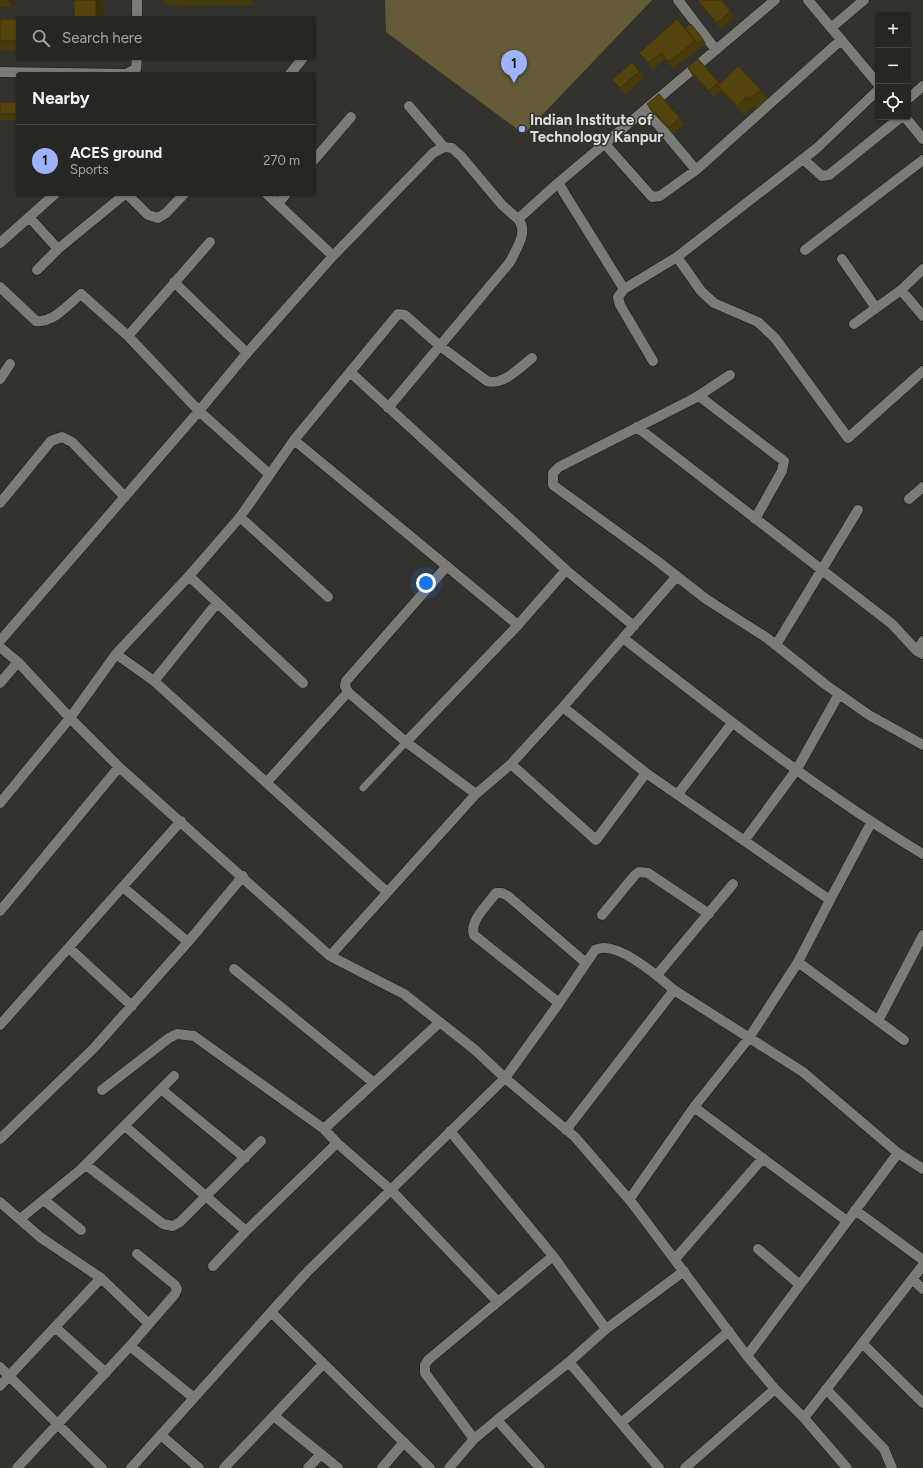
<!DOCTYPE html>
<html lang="en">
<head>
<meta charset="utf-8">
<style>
	:root { --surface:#262622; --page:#2e2e2a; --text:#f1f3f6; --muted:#a4a5a5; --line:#424340; --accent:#9fb3fd }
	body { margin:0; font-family:Figtree,sans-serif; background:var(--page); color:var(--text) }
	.controls { position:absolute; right:12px; top:12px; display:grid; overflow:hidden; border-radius:4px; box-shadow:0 1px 3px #0004 }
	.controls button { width:36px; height:36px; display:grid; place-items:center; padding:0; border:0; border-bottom:1px solid var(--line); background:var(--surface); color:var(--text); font:20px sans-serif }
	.you { position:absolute; left:426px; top:583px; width:14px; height:14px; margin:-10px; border:3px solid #fff; border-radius:50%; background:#1a73e8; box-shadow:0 0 0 6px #1a73e833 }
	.badge { display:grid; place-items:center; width:26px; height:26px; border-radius:50%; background:var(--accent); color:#111; font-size:13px; font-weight:700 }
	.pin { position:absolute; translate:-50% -33px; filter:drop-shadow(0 1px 2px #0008) }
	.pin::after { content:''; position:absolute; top:21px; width:14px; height:12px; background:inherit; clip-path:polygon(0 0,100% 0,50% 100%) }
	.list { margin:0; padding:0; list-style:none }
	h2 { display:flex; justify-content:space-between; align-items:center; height:52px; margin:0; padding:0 16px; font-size:17px }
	h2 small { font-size:13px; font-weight:400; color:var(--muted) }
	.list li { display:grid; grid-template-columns:26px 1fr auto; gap:12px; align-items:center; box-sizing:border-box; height:72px; padding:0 16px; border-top:1px solid var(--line) }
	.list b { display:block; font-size:15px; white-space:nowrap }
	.list p { margin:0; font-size:13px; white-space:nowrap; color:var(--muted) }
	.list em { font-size:13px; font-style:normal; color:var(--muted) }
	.icon { flex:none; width:22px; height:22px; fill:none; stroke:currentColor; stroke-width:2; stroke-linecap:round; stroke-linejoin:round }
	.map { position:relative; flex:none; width:923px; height:1468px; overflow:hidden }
	.search { position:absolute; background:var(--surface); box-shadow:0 1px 3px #0004; left:16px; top:16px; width:300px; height:44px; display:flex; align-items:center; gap:10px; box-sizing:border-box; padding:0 14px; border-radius:4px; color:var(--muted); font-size:15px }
	.panel { position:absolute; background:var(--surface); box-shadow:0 1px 3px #0004; left:16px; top:72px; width:300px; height:124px; border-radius:4px }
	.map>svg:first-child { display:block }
	.green { fill:#665b37 }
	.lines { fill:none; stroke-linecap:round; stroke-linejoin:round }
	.lane-casing { stroke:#1a1916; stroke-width:8 }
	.street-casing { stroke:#1a1916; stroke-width:11 }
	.lane { stroke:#7d7b77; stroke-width:7 }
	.street { stroke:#7d7b77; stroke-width:10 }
	.wall { fill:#473a0c }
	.shaded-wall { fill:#3a300a }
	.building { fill:#53440e; stroke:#3a300a }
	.poi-dot { fill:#9fb3fd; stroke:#33322e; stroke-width:1.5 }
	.labels { text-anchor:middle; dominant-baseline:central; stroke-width:3; stroke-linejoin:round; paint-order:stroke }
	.poi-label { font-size:15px; font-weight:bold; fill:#dddcda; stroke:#33322e; text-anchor:start }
</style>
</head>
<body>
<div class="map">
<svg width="923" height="1468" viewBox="0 0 923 1468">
	<rect width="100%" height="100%" fill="#33322e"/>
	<path class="green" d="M385,0h267l-128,134 -138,-102z"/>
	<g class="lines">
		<defs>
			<path id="lane" d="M363,788l43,-46"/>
			<path id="street" d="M137,0v18
				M678,0l38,50
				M808,0l70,84
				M831,28l33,-28
				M0,72l126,2 10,-5 1,-11
				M290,74l13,-16
				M908,99l15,-13
				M409,106l35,41
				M646,110l50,60 145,-130
				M905,117l18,22
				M604,143l48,54 8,-1 36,-26
				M803,159l19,17 7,-1 72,-58
				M314,160l37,-43
				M558,183l217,-183
				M127,194l21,21 10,3 8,-5 18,-19
				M267,194l66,62
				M278,204l8,-10
				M29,217l29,32
				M0,243l55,-49
				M805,250l118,-90
				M677,257l140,-109 61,-58
				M842,259l34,49
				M37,270l21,-21 67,-55
				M174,282l73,71
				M0,287l36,34c17,2 33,-17 45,-27l47,42 71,75 70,63
				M901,290l22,26
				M854,324l47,-34 22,-21
				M128,336l82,-94
				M653,361l-33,-56 -2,-8 6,-8 53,-32 24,34 13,12 44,19 17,16 73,100 75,-67
				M350,372l216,198 68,56
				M730,375l-35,23 -136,69 -6,6v12l103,75 50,39 61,39 59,47 43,30 54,30
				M0,379l10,-15
				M699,396l85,65 -2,10 -27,48
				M388,408l122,-146c6,-13 19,-30 8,-43
				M637,427l255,197 25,27 6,3
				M294,440l224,185 48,-55
				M909,499l14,-12
				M0,503l51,-62 11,-4 10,5 53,55
				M240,517l88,80
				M447,566l-101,115 -1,5 3,6 58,50 112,-117
				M189,576l114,107
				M623,638c98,76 195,153 300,216
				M0,641l199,-230 48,-58 86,-97 100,-103 11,-6 8,1 9,8 41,49 16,14 40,-36 66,106
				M776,645l82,-135
				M0,647l18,15 52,56 49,49 211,189 74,38 70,55 31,29 -197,193 -177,197
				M917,651l6,-10
				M154,681l63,-78
				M0,683l18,-21
				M563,707l83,66
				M406,742l70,52
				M511,764l85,76 50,-67 184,127 -32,62 -49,76 -55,69 153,114
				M267,782l81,-90
				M678,794l54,-71
				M0,803l70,-85 46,-64
				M744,841l53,-72 42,-75
				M123,887l65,55
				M387,892l-233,-211 -38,-27 73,-78 51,-59 54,-77 104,-126 7,1 35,31 47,35c16,5 32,-13 45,-23
				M830,900l41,-77
				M0,911l119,-144
				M602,915l33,-40 4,-3 9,1 61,41
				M69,948l63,58
				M330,956l146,-162 35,-30 52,-57 114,-131
				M798,962l106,78
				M234,969l140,114
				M657,975l76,-91
				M559,1003l-85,-68c-5,-14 14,-31 22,-42h6l6,3 78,67
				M878,1021l45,-86
				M0,1025l181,-204
				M161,1089l84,69
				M102,1090l67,-52 8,-4 17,2 130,93 13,14 54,47 107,112
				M125,1126l121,105
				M324,1129l116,-107
				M566,1130l108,-140
				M450,1131l103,125 53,73
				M0,1139l94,-91 94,-106 55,-66
				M86,1165l77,59 10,2 7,-4 81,-81
				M44,1200l37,30
				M629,1200l65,-93
				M0,1202l40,35 61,41 48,46 -19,22
				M855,1210l68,50
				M20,1219l60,-49 94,-94
				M758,1249l42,36
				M137,1254l38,31 2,4 -2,5 -26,30
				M675,1259l88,-101
				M213,1266l33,-35 91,-88
				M912,1279l11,10
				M271,1312l159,156
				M55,1327l51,46
				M862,1343l61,60
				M747,1356l151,-203
				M0,1367l9,9 92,-98
				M0,1386l9,-10 93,92
				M826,1389l58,60 8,19
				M274,1416l64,52
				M804,1418l119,-153
				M621,1423l108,-92
				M161,1435l38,33
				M474,1439l-49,-66v-8l3,-5 125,-104
				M17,1468l113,-122 64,52
				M224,1468l99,-104
				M308,1468l13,-14
				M382,1468l22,-26
				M449,1468l25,-29 23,-19
				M540,1468l-43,-48 72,-58
				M659,1468l-90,-106 37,-33 78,-58
				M685,1468l90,-79
				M847,1468l-43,-50 -29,-29 -28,-33 -115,-153 -57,-66 -70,-59 54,-75 36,-53c20,-11 63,26 79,40l129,82 95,81 25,16"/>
		</defs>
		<use href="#lane" class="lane-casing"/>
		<use href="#street" class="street-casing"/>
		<use href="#lane" class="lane"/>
		<use href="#street" class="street"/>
	</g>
	<path class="wall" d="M0,0h13v7h-13z
		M163,0h91v5l-86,1z
		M697,0l34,11 4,6 -14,12 -20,-23z
		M0,19h18v32h-18z
		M685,28l18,11 3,4 -33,26 -8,-10 -12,11 -10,-11 -4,-6z
		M688,68l31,14 1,1 41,7 6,9 -10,10 -3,-3 -10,9 -20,-20 -3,-4 -7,6 -22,-22z
		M640,71l4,6 -19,18 -8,-9 -5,-6z
		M0,102l18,3v15h-18z
		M647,104l33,14 5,6 -12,10 -22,-23z"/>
	<path class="shaded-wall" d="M8,0h5v7z
		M96,0h6l1,18h-7z
		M251,0h3v5z
		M16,102l2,3v12l-2,-3z"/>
	<path class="building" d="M74,0h22v18h-22z
		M697,0h25l9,11 -14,12z
		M0,19h18v22h-18z
		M677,19l18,22 -26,21 -8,-9 -13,10 -9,-10z
		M691,24l12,15 -5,5 -13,-16z
		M698,59l21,23 -10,9 -21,-23z
		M632,62l8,9 -20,17 -8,-8z
		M738,66l23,24 -11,9 -3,-3 -10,10 -19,-20z
		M659,94l21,24 -11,10 -22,-24z
		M0,102h16v12h-16z"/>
	<circle class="poi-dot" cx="522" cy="129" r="4"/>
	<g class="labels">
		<g class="poi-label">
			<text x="530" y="120">Indian Institute of<tspan x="530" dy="17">Technology Kanpur</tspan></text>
		</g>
	</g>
</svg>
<div class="controls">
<button>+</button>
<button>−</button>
<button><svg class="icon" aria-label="locate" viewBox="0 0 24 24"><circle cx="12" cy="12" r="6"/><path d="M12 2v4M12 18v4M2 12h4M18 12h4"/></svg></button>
</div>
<div class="you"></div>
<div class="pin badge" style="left:514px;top:83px">1</div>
<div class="search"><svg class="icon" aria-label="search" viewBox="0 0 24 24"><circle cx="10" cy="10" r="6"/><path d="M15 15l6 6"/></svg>Search here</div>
<section class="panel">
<h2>Nearby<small></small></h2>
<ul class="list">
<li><span class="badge">1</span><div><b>ACES ground</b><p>Sports</p></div><em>270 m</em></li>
</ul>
</section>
</div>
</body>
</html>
